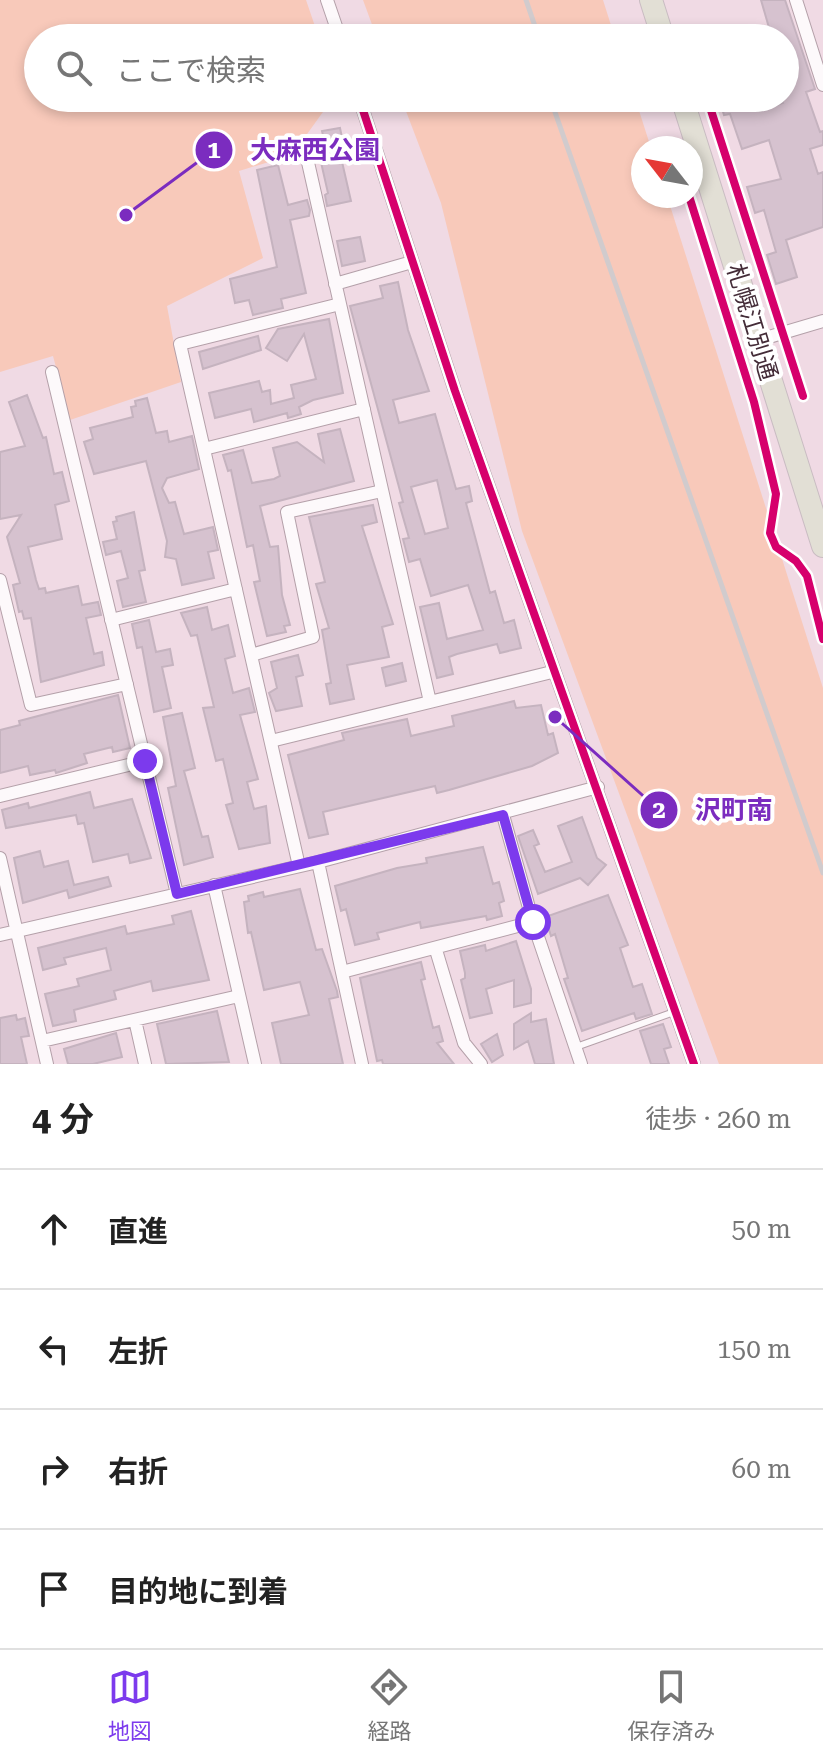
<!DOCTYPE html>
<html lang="ja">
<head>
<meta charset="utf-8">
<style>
	:root { --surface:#fff; --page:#f6f6f6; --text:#222; --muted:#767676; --line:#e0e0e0; --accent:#7c3aed }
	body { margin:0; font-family:"Roboto Serif","Noto Sans JP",serif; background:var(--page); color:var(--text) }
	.compass { position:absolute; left:631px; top:136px; width:72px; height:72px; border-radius:50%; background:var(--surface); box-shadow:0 4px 12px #0003; rotate:301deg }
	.stop { position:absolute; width:24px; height:24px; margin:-18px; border:6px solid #7c3aed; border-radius:50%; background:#fff }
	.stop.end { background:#7c3aed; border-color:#fff; box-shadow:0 2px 8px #0008 }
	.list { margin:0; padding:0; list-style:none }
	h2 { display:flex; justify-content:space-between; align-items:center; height:104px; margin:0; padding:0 32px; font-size:34px }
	h2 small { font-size:26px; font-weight:400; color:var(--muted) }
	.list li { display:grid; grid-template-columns:52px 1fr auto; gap:24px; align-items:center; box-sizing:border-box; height:120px; padding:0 32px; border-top:2px solid var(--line) }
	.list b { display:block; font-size:30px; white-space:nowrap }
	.list em { font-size:26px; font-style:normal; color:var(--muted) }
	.icon { flex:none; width:44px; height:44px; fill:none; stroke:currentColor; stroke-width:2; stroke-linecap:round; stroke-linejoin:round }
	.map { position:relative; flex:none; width:823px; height:1064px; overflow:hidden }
	.search { position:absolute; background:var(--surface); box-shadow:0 4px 12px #0003; left:24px; right:24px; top:24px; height:88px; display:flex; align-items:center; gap:20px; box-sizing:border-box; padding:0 28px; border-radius:44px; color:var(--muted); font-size:30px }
	.sheet { height:584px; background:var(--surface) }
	nav { display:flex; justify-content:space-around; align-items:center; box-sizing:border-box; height:112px; border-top:2px solid var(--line); background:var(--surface); font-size:22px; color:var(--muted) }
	nav a { display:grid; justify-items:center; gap:4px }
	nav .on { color:var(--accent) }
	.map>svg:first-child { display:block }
	.green { fill:#f8c9ba }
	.building { fill:#d6c2cf; stroke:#c5b3bf; stroke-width:2; fill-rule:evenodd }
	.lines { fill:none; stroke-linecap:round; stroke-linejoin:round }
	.lane-casing { stroke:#b4a0a9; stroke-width:8 }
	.street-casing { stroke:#b4a0a9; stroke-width:14 }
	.highway-casing { stroke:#c9bcc2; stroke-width:24 }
	.lane { stroke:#fdf9fb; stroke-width:6 }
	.street { stroke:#fdf9fb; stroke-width:12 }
	.highway { stroke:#e2dfd5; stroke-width:22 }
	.rail { stroke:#d1cbcd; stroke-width:5 }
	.cycleway-casing { stroke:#fff; stroke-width:13 }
	.cycleway { stroke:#d6006c; stroke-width:8 }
	.route { stroke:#7c3aed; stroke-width:10 }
	.labels { text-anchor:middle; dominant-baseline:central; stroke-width:8; stroke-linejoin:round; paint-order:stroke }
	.street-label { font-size:24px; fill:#442c38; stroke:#fff }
	.leader { fill:none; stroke:#7b2cbf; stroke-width:3 }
	.callout-dot { fill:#7b2cbf; stroke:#fff; stroke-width:3 }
	.mark-label { font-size:24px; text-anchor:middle; font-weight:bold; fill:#fff }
	.callout-label { font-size:26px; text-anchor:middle; font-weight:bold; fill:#7b2cbf; stroke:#fff; stroke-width:8; stroke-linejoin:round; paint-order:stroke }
</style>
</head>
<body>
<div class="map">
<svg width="823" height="1064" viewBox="0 0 823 1064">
	<rect width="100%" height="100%" fill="#f0dae4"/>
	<path class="green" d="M0,0h306l13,38h-281v60h295l-41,57 -53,16 24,87 -96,48 14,76 -111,38 -17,-64 -53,16z
		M363,0h240l12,38h-238z
		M401,98h234l16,50h-8v48h24l156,492v376h-104l-197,-533 -81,-328z"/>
	<path class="building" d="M761,0h24l30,89 -9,3 14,40 3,-1v14l-13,4 8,25 5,-2v55l-37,13 11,37 -21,7 -9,-29 9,-3 -12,-42 -9,3 -8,-26 34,-8 -12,-39 -27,9 -12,-35 -6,1 -5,-17h37l4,13 23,-8 -2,-5h4v-60h-13z
		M340,128l5,24 -5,1 11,48 -24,5 -2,-11 3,-2 -10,-44 8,-1 -4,-17z
		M278,165l10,40 19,-5 3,10 -1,6 -19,4 16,73 -25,6 2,9 -30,7 -4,-15 -14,3 -5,-24 47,-12 -20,-97z
		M360,237l5,24 -23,5 -5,-25z
		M398,282l10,48 21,61 -36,9 6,23 36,-9 21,75 13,-3 3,15 -6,2 24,90 5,-2 9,32 10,-3 7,28 -21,5 -3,-9 -40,10 -8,3 4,17 -16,4 -17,-71 19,-4 8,36 36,-9 -15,-45 -37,11 -11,-37 -11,3 -6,-23 6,-1 -10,-35 4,-1 -53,-196 33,-8 -3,-12zM437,480l11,48 -23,6 -14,-47z
		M329,319l14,74 -30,7 -14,7 2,7 -13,4 -1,-5 -33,9 -3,-13 -36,9 -6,-25 50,-12 3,11 8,-2 1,14 23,-6 -3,-13 25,-6 -12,-45 -17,27 -21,-13 12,-19z
		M258,336l3,14 -58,19 -4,-17z
		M27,395l16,43 3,-1 8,37 8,-2 7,29 -14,4 7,34 -34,8 8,33 3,9 6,-1 1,5 32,-7 4,19 16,-3 3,13 -15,3 8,36 8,-2 2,13 -63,17 -10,-64 -7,1 -2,-8 -3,1 -6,-27 7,-2 -13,-46 14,-22 -21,4v-67l25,-6 -16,-44z
		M147,398l9,35 11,-2 2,11 23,-6 7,33 -32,9 -5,10 7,15 6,-1 9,32 29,-7 5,23 -10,2 6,26 -32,7 -6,-26 -11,-2 2,-16 -21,-80 -52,13 -10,-32 9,-3 -3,-11 43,-11 -2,-10 5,-1 -1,-5z
		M340,429l14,52 -94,25 10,41 8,-1 4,49 8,30 -6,1 2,6 -19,4 -13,-54 6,-1 -7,-36 -6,2 -16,-77 -3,1 -5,-16 20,-5 9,33 22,-4 6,-3 -7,-28 24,-6 27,20 -6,-28z
		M373,505l4,17 -15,4 31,98 -11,3 7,30 -42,8 7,34 -24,5 -4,-20 5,-1 -9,-53 7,-2 -13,-44 9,-2 -16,-65z
		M134,512l11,58 -6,1 7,31 -23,5 -6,-26 11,-3 -7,-27 -15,4 -3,-13 14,-3 -4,-17 4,-1 -1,-4z
		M207,607l5,23 16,-5 7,31 -10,3 8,34 16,-5 6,24 -15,3 18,64 -11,3 7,27 12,-3 4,37 -31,6 -13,-44 7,-2 -10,-44 -7,2 -13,-53 11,-1 -17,-72 -6,1 -10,-23z
		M149,620l7,32 14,-3 3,16 -11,2 9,41 -17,4 -12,-65 -5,1 -5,-24z
		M298,655l5,20 -7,2 6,29 -26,5 -7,-18 8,-5 -6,-26z
		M402,663l4,18 -20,5 -4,-18z
		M118,695l12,53 -17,4 -1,-5 -28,7 3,9 -31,10 -1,-3 -25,5 -2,-9 -28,7v-43l20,-5 -1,-4z
		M514,701l2,7 25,-3 7,30 5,-2 5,20 -26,13 -83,24 -12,3 -2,-7 -112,26 5,22 -19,4 -21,-83 56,-15 -2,-7 65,-14 4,17 43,-10 -2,-10z
		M182,713l13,55 -11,3 18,66 6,-1 5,21 -29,8 -16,-77 8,-2 -13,-69z
		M90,792l4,16 38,-9 19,59 -21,5 -2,-9 -35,8 -9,-39 -6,1 -2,-9 -70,13 -4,-18 26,-7 1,5z
		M582,817l15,41 9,7 -18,20 -8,-7 -42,16 -20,-58 15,-6 6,14 -5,2 11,26 27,-10 -14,-36z
		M483,847l10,37 6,-2 5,19 -5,2 3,13 -15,4 -1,-4 -65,12 -1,-6 -43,11 2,6 -24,6 -9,-36 -5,2 -6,-25 62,-18 30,-5 -1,-5z
		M40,851l4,16 24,-6 6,24 34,-8 3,9 -42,12 -2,-8 -44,13 -9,-45z
		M300,889l16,61 6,-1 15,42 1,6 -9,2 14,65h-62l-9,-41 37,-8 -9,-33 -36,8 -13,-58 -3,1 -4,-31 5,-1 -1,-5 15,-4 1,5z
		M608,895l20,50 -8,3 13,39 9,-3 10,30 -16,5 -2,-6 -52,18 -18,-52 4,-1 -13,-44 -4,2 -6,-19z
		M191,911l18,69 -56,11 -2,-10 -37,10 2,8 -42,11 2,11 -23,5 -8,-32 34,-8 -2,-7 34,-9 -5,-22 -42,10 2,6 -23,6 -5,-22 87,-22 2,8 47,-10 -2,-8z
		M516,941l15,48v14l-17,4v-27l-28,9 6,24 -22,5 -9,-38 4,-2v-5l-5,-22 25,-6 1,6z
		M421,962l4,17 -4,1 12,48 6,-2 4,15 -6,2 17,21h-71l-1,-4 -5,1 -17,-83z
		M217,1011l12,51 -63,2 -9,-40z
		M531,1013v9l15,-3 8,45h-19l-7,-23 -14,8v-25z
		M16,1015l1,5 8,-2 4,18 -8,1 6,27h-27v-46z
		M663,1024l8,23 -7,2 5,15h-18l-11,-33z
		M116,1033l6,24 -29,7h-25l-4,-15z
		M497,1034l6,21 -11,7 -11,-18z"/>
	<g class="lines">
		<defs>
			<path id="lane" d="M576,1047l98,-35"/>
			<path id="street" d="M327,0l13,38
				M796,0l27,85
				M359,98l96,293 239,673
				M307,158l123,544
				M335,284l77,-22
				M759,340l64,-19
				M52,372l125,522
				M204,449l160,-40
				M0,580l31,125 96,-21
				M111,620l125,-31
				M251,655l62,-18 -26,-125 95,-21
				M271,741l281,-69
				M0,796l145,-35
				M503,815l30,107 48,142
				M0,858l47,206
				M318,862l44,202
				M299,866l-119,-522 160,-40
				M214,885l41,179
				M0,935l318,-73 280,-75
				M436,950l28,93 17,21
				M342,972l191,-50
				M135,1020l10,44
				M42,1041l197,-45"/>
			<path id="highway" d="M651,0l12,38
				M682,98l141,448"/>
		</defs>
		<use href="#lane" class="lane-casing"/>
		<use href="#street" class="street-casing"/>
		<use href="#highway" class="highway-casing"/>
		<use href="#lane" class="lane"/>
		<use href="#street" class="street"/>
		<use href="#highway" class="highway"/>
		<path class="rail" d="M526,0l13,38
			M550,98l273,775"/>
		<defs>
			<path id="cycleway" d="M359,98l96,293 239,673
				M707,98l96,298
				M689,196l65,206 22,92 -6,39 6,14 20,14 11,15 16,63"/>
		</defs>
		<use href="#cycleway" class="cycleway-casing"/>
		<use href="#cycleway" class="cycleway"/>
	</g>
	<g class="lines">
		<path class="route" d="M145,761l32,133 326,-79 30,107"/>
	</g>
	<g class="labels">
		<g class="street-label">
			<text transform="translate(752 322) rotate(73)">札幌江別通</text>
		</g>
	</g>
	<path class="leader" d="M126 215L214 150M555 717L659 810"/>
	<g class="callout-dot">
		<circle cx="126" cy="215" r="8"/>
		<circle cx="555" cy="717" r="8"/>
		<circle cx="214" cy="150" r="20"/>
		<circle cx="659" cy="810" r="20"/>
	</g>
	<g class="mark-label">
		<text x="214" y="158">1</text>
		<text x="659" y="818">2</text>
	</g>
	<g class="callout-label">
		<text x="315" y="159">大麻西公園</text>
		<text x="734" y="819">沢町南</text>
	</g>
</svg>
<svg class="compass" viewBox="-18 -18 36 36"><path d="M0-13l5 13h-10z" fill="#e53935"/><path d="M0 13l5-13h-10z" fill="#767676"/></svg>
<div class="stop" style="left:533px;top:922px"></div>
<div class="stop end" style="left:145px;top:761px"></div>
<div class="search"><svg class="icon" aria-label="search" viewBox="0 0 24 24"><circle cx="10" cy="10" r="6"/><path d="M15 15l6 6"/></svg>ここで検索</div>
</div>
<section class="sheet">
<h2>4 分<small>徒歩 · 260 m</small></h2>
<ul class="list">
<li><svg class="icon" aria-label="ahead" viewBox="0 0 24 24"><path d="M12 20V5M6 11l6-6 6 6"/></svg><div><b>直進</b></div><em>50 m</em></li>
<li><svg class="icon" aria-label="left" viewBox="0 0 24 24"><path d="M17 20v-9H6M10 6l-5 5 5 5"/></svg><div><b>左折</b></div><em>150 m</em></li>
<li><svg class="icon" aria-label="right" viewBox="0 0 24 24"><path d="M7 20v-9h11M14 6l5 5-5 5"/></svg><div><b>右折</b></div><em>60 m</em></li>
<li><svg class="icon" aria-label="arrive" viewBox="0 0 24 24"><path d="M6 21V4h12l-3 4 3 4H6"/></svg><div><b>目的地に到着</b></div></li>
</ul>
</section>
<nav>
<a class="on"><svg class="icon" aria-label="map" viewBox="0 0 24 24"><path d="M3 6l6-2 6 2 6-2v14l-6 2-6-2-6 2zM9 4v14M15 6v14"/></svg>地図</a>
<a><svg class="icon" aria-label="directions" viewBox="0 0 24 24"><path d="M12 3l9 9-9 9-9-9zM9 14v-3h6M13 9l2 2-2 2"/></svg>経路</a>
<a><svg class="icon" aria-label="saved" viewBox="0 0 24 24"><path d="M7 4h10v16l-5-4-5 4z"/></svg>保存済み</a>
</nav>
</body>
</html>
